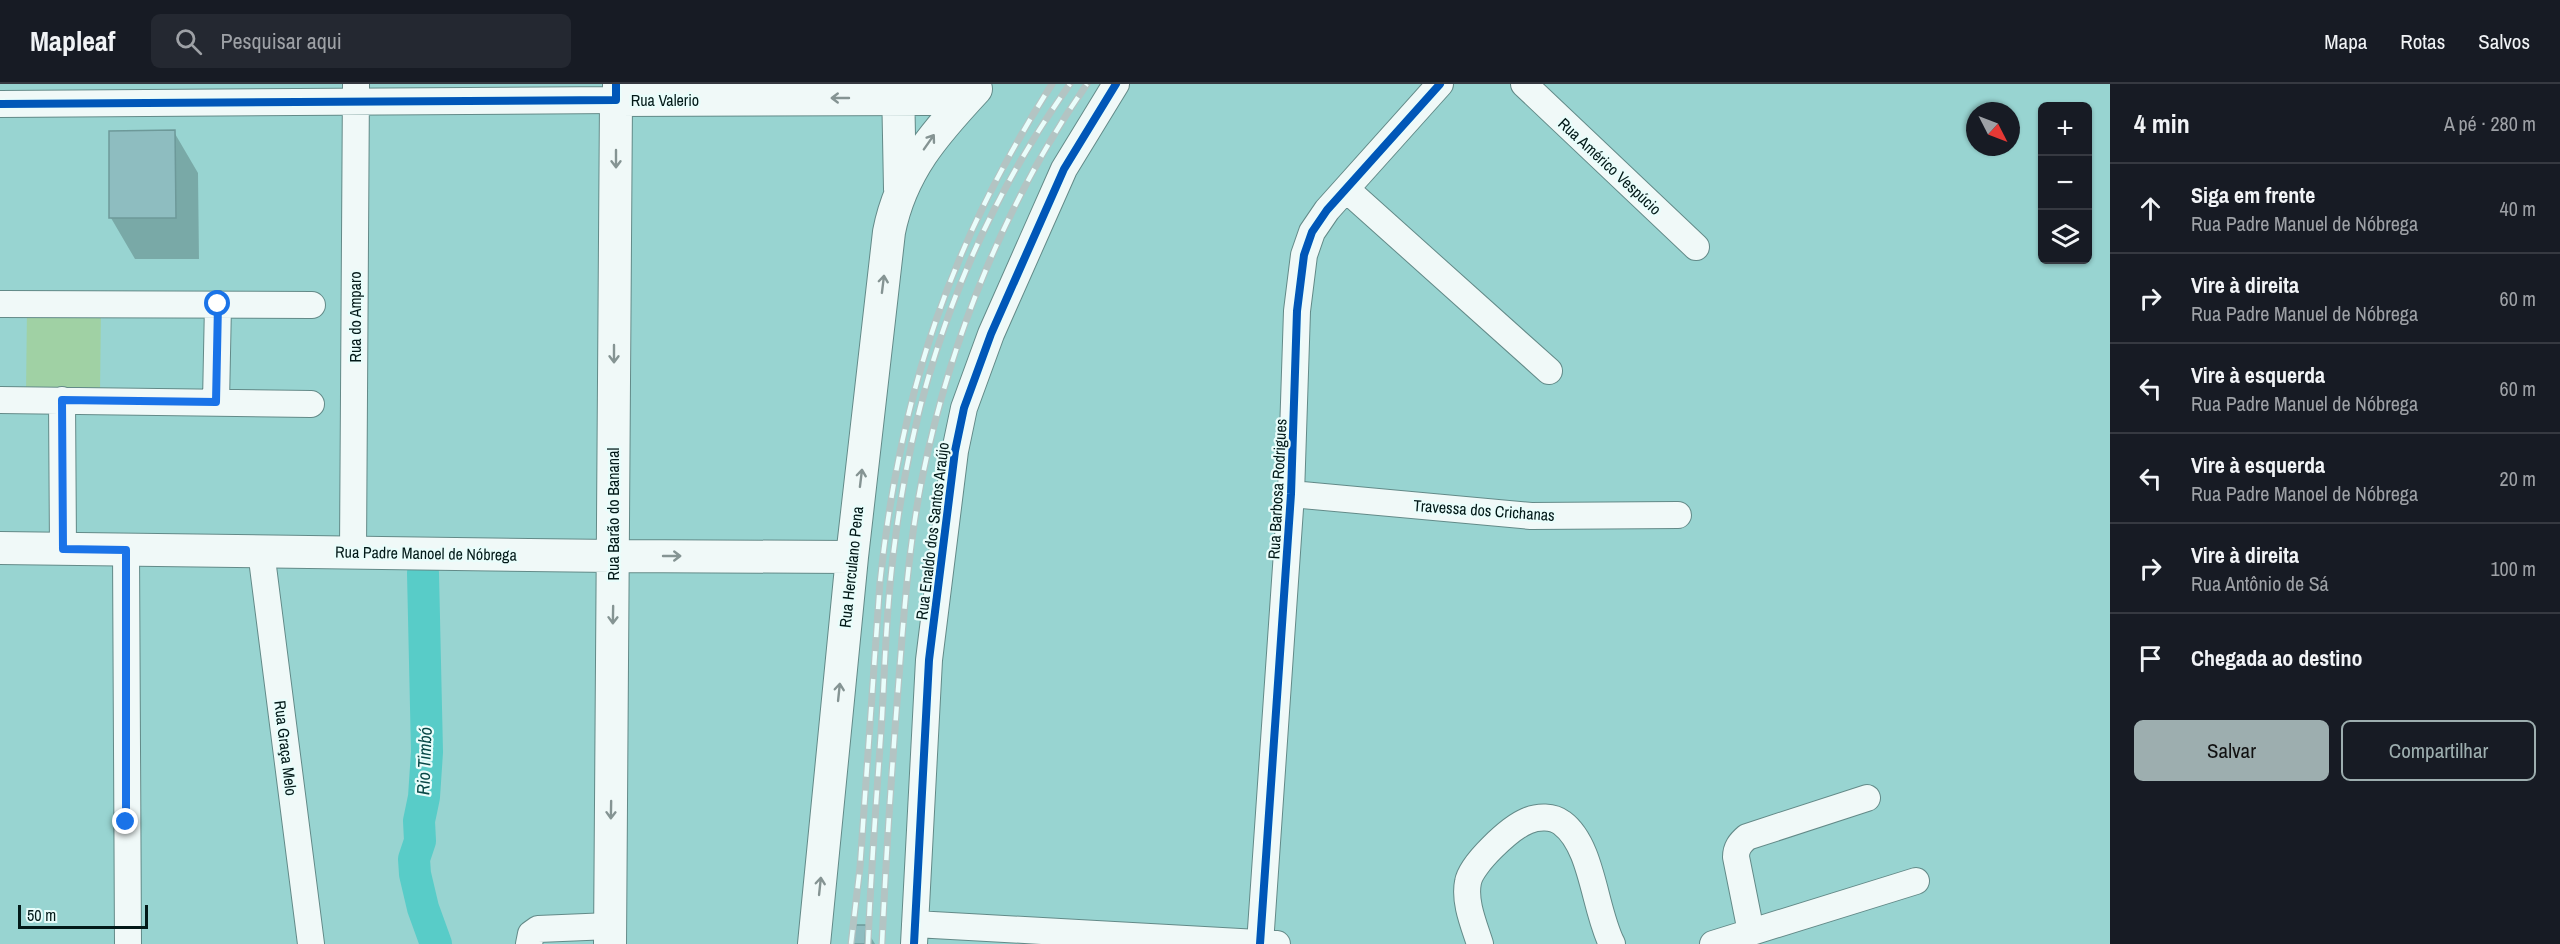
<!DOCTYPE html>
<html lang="pt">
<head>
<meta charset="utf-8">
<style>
	:root { --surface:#171b24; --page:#242831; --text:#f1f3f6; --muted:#9ea1a6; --line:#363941; --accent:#9daeaf }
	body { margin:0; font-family:"Archivo Narrow",sans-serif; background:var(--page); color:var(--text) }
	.controls { position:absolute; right:18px; top:18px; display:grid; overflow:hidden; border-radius:9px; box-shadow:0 2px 4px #0004 }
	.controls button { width:54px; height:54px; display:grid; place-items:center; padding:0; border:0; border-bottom:2px solid var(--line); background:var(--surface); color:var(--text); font:30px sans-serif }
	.compass { position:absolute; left:1966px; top:18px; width:54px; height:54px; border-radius:50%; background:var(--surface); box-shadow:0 2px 4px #0004; rotate:132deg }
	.scale { position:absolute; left:18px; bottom:15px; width:130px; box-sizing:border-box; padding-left:6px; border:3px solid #021918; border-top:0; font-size:16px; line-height:21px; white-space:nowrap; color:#021918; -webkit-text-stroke:4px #e9fdfb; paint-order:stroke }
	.stop { position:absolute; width:18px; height:18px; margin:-14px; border:4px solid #1a73e8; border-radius:50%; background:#fff }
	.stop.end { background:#1a73e8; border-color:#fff; box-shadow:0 2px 6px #0008 }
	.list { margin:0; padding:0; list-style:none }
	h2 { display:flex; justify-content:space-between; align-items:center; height:78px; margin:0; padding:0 24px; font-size:26px }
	h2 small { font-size:20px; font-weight:400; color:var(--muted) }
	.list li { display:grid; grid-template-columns:39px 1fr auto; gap:18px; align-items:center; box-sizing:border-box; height:90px; padding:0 24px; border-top:2px solid var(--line) }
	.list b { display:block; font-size:22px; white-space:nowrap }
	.list p { margin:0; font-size:20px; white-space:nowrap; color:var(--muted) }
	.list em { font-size:20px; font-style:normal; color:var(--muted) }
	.actions { display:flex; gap:12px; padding:18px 24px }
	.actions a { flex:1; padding:14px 0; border:2px solid var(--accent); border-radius:9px; text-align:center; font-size:21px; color:var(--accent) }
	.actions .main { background:var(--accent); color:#111 }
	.icon { flex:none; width:33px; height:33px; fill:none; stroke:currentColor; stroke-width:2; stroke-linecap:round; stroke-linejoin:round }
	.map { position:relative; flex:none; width:2110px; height:860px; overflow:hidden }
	header { display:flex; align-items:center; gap:36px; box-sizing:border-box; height:84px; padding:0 30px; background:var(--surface); border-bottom:2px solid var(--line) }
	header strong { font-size:28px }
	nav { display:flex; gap:33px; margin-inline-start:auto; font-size:21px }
	.search { width:420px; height:54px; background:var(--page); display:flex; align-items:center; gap:15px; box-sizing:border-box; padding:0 21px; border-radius:9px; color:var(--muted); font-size:22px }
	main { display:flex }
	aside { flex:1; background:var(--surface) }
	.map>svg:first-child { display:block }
	.green { fill:#a0d1a4 }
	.shadow { fill:#0003 }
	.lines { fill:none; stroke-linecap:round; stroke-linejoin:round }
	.river { stroke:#58ccc8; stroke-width:32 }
	.building { fill:#8ebdc0; stroke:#6d9999; stroke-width:1.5 }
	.minor-casing { stroke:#638a88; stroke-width:28 }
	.major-casing { stroke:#638a88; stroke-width:34 }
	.minor { stroke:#f0f9f8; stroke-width:26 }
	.major { stroke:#f0f9f8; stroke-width:32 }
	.rail-casing { stroke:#b3c4c3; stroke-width:7 }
	.rail { stroke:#e9fdfb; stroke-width:4.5; stroke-dasharray:14; stroke-linecap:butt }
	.cycleway-casing { stroke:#e9fdfb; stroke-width:11 }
	.cycleway { stroke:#0057b8; stroke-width:8 }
	.oneway { stroke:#859493 }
	.route { stroke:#1a73e8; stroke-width:8 }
	.labels { text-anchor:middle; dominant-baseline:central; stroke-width:4.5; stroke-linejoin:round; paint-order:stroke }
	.street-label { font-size:16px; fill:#021918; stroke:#e9fdfb }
	.water-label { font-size:18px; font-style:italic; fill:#074745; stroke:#e9fdfb }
</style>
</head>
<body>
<header>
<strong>Mapleaf</strong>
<div class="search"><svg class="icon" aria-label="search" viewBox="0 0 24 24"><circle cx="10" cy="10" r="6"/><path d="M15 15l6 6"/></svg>Pesquisar aqui</div>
<nav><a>Mapa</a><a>Rotas</a><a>Salvos</a></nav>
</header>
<main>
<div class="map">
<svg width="2110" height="860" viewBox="0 0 2110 860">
	<rect width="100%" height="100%" fill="#98d4d1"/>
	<path class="green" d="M27,224l74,1 -1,85h-74z"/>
	<path class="shadow" d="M174,48l24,41 1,86h-64l-24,-41z
		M865,843l10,17h-19z"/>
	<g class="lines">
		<path class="river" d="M423,489l4,179 -3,45 -5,24 1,20 -6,18 1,15 8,34 13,36"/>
	</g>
	<path class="building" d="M175,46l1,88h-67v-87z
		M856,841h10l-1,19h-12z"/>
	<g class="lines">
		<defs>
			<path id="minor" d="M1524,0l172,163
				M0,20l616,-4v-16
				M1346,105l203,182
				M0,220l312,1
				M0,316l311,4
				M62,316l1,149
				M216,318l2,-98
				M1291,410l240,22 147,-1
				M126,466l2,394
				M261,467l50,393
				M353,467l3,-467
				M915,840l362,20
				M1751,848l-15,-75c0,-9 4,-14 11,-20l120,-39
				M529,860l2,-10 7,-5 72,-3
				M914,860l15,-284 26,-209 9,-43 27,-74 73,-165 52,-85
				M1260,860l31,-450 6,-183 7,-56 8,-23 15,-22 113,-126
				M1480,860c-6,-19 -16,-42 -12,-62 3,-18 42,-54 59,-61 11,-5 26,-5 35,2 31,23 32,86 50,121
				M1713,860l203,-63"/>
			<path id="major" d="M898,0l2,105
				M0,464l613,8 239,1
				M610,860l6,-844 313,-1 18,-1 27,-8
				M814,860l38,-387 37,-325c12,-61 46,-99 87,-143"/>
		</defs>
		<use href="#minor" class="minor-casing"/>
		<use href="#major" class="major-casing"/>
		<use href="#minor" class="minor"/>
		<use href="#major" class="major"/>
		<defs>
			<path id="rail" d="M851,860l9,-77 20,-285c20,-188 70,-338 172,-498
				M868,860c3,-76 9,-151 14,-227 3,-58 5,-118 13,-176 21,-168 77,-319 175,-457
				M882,860c4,-89 10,-178 17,-267 5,-66 10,-133 23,-198 28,-139 84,-279 165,-395"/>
		</defs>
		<use href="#rail" class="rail-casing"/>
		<use href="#rail" class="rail"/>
		<defs>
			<path id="cycleway" d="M0,20l616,-4v-16
				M914,860l15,-284 26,-209 9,-43 27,-74 73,-165 52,-85
				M1260,860l31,-450 6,-183 7,-56 8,-23 15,-22 113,-126"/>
		</defs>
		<use href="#cycleway" class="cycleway-casing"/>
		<use href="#cycleway" class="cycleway"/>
	</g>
	<defs><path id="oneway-shaft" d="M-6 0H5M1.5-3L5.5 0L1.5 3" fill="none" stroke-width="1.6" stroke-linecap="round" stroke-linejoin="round" transform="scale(1.5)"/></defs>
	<g class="oneway">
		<use href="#oneway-shaft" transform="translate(840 14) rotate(180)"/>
		<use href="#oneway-shaft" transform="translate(929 58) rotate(-55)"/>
		<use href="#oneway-shaft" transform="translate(616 75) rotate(90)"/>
		<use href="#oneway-shaft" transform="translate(883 200) rotate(-83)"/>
		<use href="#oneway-shaft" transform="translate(614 270) rotate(90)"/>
		<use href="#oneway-shaft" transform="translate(861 394) rotate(-83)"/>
		<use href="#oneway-shaft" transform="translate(672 472)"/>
		<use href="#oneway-shaft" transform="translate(613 531) rotate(91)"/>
		<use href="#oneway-shaft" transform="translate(839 608) rotate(-84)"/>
		<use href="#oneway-shaft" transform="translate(611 726) rotate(91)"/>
		<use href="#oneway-shaft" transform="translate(820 802) rotate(-84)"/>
	</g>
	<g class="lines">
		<path class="route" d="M126,738v-272l-63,-1 -1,-149 154,2 2,-98"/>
	</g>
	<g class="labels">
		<g class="street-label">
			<text x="665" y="16">Rua Valerio</text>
			<text transform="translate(1610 82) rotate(43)">Rua Américo Vespúcio</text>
			<text transform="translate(355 233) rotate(-90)">Rua do Amparo</text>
			<text transform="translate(1277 405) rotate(-87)">Rua Barbosa Rodrigues</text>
			<text transform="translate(1484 426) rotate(4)">Travessa dos Crichanas</text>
			<text transform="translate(613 430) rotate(-90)">Rua Barão do Bananal</text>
			<text transform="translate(932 447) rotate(-83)">Rua Enaldo dos Santos Araújo</text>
			<text transform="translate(426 469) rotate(1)">Rua Padre Manoel de Nóbrega</text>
			<text transform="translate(851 483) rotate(-84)">Rua Herculano Pena</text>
			<text transform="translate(286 664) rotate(83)">Rua Graça Melo</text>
		</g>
		<g class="water-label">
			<text transform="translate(424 677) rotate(-88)">Rio Timbó</text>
		</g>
	</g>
</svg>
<div class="controls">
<button>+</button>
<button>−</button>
<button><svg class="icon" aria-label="layers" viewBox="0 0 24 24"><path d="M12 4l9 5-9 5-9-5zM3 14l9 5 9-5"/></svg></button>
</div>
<svg class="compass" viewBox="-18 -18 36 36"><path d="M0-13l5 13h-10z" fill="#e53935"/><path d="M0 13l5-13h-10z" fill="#9ea1a6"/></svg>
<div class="scale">50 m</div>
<div class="stop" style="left:218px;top:220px"></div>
<div class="stop end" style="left:126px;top:738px"></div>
</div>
<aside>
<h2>4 min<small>A pé · 280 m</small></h2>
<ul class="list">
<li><svg class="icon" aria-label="ahead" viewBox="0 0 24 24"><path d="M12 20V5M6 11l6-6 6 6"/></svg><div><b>Siga em frente</b><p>Rua Padre Manuel de Nóbrega</p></div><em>40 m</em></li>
<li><svg class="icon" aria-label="right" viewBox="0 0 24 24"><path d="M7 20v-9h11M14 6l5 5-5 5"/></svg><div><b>Vire à direita</b><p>Rua Padre Manuel de Nóbrega</p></div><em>60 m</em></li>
<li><svg class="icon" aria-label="left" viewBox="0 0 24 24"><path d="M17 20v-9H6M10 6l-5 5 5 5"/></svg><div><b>Vire à esquerda</b><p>Rua Padre Manuel de Nóbrega</p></div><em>60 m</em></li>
<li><svg class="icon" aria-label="left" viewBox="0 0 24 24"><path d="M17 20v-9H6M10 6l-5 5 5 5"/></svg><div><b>Vire à esquerda</b><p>Rua Padre Manoel de Nóbrega</p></div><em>20 m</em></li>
<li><svg class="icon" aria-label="right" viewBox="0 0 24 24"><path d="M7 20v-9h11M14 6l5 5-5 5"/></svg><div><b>Vire à direita</b><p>Rua Antônio de Sá</p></div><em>100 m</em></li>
<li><svg class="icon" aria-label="arrive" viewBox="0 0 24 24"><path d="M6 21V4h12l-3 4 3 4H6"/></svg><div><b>Chegada ao destino</b></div></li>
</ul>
<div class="actions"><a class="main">Salvar</a><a>Compartilhar</a></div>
</aside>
</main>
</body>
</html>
